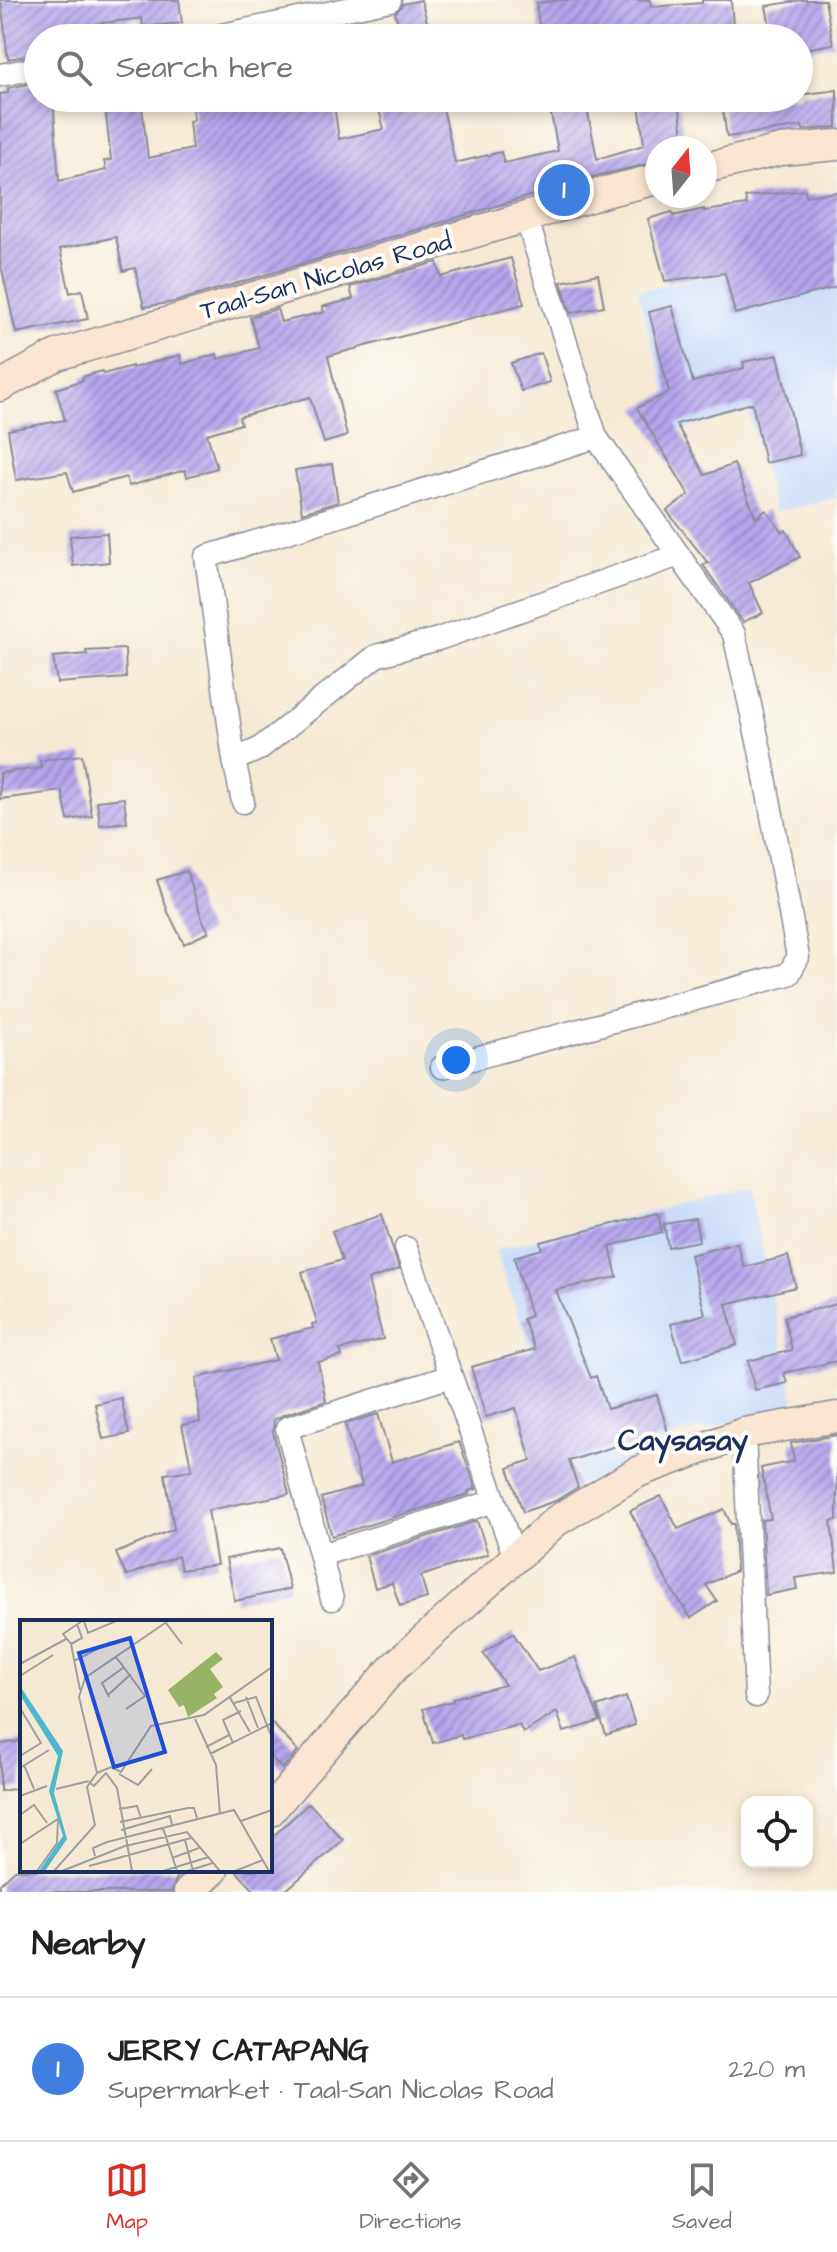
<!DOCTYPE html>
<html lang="en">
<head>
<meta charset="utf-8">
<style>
	:root { --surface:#fff; --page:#f6f6f6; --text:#202124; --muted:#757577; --line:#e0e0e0; --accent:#d93025 }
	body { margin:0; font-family:"Architects Daughter",sans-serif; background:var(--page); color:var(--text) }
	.controls { position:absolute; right:24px; bottom:24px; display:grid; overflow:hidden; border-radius:16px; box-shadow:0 4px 12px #0003 }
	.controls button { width:72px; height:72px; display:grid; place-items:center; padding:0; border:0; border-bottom:2px solid var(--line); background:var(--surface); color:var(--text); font:40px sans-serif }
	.compass { position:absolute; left:645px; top:136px; width:72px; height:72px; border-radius:50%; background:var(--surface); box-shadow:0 4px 12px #0003; rotate:17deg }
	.you { position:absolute; left:456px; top:1060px; width:28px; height:28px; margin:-20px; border:6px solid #fff; border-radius:50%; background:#1a73e8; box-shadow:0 0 0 12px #1a73e833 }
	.badge { display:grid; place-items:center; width:52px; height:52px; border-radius:50%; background:var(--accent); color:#fff; font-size:26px; font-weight:700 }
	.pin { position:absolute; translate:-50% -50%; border:4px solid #fff; box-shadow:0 2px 8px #0006 }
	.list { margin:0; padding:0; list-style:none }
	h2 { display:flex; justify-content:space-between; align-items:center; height:104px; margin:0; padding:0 32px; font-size:34px }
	h2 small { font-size:26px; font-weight:400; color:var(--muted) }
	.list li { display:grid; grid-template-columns:52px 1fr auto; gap:24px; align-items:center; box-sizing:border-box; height:144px; padding:0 32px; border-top:2px solid var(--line) }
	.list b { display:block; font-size:30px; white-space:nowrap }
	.list p { margin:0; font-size:26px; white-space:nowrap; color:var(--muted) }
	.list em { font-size:26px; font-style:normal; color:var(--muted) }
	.icon { flex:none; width:44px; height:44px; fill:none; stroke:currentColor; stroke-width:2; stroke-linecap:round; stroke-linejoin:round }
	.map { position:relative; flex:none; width:837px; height:1892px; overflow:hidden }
	.search { position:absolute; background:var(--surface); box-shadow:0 4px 12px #0003; left:24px; right:24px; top:24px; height:88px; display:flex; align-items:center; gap:20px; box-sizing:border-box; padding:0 28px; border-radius:44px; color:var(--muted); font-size:30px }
	.sheet { height:248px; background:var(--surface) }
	nav { display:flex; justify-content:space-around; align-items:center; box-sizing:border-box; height:112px; border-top:2px solid var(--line); background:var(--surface); font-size:22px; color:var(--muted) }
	nav a { display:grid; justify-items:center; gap:4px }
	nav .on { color:var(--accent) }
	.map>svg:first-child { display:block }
	.built { fill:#cadcf9 }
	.building { fill:url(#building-hatch) }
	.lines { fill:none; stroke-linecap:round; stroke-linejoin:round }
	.street-casing { stroke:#888c98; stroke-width:25 }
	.secondary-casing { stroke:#888c98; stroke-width:33 }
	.street { stroke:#fff; stroke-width:22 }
	.secondary { stroke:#fce5d0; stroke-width:30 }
	.labels { text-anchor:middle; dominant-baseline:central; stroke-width:8; stroke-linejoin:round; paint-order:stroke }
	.street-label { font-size:26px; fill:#1b2f5e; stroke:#fdfcf7 }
	.quarter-label { font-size:30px; font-weight:bold; fill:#1b2f5e; stroke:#fdfcf7 }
	.inset-road { fill:none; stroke:#9e9fa4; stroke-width:2 }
	.view { fill:#1d4ed8; fill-opacity:0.15; stroke:#1d4ed8; stroke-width:4 }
	.inset-edge { fill:none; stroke:#1b2f5e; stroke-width:4 }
</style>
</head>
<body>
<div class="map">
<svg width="837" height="1892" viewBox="0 0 837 1892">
	<defs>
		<pattern id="building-hatch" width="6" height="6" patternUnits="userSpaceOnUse" patternTransform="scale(2)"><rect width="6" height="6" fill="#b6a4ec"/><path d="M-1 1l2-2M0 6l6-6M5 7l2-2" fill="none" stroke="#9386c2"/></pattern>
	</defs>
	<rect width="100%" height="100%" fill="#fdfcf7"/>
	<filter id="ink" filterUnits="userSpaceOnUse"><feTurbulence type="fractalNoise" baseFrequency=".0125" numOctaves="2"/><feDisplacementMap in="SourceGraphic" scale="16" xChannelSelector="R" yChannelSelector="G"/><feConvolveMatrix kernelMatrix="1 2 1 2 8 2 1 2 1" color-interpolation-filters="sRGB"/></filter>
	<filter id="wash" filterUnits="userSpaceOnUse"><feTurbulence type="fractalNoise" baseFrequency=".006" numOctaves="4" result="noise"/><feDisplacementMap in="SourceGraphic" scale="32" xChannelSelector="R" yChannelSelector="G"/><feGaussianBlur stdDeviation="1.8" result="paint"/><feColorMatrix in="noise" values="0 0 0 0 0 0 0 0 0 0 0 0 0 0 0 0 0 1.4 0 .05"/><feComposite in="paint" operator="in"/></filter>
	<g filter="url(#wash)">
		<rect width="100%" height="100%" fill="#f5e9d3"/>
		<path class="built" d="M837,251v247l-62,14 -27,-101 -70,20 -41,-140z
			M749,1187l48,225 -116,21 -100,54 -86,-237z"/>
		<g id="blocks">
			<path class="building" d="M1,0h178l3,23 -39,4 -1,-9 -48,6 2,14h-58v16l-30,5z
				M421,0l8,29 -27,7 -7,-23 8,-9z
				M563,0h87l1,7 51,-4v-3h29l2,25 -31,2 1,11h-33l-1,-7 -51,5 1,2h-78l-5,-35z
				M803,0h22l8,44 -34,6v-12h-27l-6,-32z
				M325,28l2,10h-27l-1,-5z
				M38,82v16h15l6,83 47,-11 -2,-9 7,-1 -7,-62h37l7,60 44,-9 -3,-28 5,-1 -3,-22h142l6,41 45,-10 -8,-31h65l14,65 46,-11 3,11 54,-12 -10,-53h37l12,61 47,-14 -5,-42 40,-4 5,49h-27v14l-57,13 -426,127 -30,5 -9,-39 -12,3 -7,-34 -56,12 10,44 12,-3 6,29 -72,14 -16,-72v-167l8,-1v-5z
				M837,90v37l-34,3 -1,-4 -75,11 -6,-39h78v-3z
				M805,190l1,6 31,-4v95l-102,27 -10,-41 -60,8 -17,-62 24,-7 1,4 31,-7v2l43,-6 -2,-8z
				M511,258l13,46 -196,52 19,80 -23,7 -14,-46 -71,20 2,7 -34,10 10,34 -30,9 -2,-7 -56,16 -3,-9 -53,15 -6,-20 -51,8 -8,-50 57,-10 -9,-31 27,-9 -1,-3 20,-6 1,3 29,-8v2l48,-13 2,9 35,-10 1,5 41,-11 -9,-31 27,-8 4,13 43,-10 -2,-5 31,-8 -3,-12 87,-25 4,15z
				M598,274l6,32 -33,7 -10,-31z
				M672,306l21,76 51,-14 -1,-6 35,-7 22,100 -35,8 -13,-60 -76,21 29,51 29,-11 22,54 10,-8 16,22 4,-2 14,27 -51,26 14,30 -20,9 -40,-57 5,-2 -41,-52 22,-16 -52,-87 32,-16 -20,-80z
				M541,353l9,29 -29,9 -10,-28z
				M332,464l6,38 -36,11 -7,-43z
				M107,533l2,29 -36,4 -3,-30z
				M125,649l1,29 -69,5 -4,-26 34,-3 -1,-3z
				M82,755l10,61 -24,4 -6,-29 -62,8v-26l41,-5 -1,-8z
				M124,798l3,24 -27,3 -3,-24z
				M187,871l15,48 7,13 -25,12 -16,-32 -11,-32z
				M658,1213l4,19 -52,14 7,31 -61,13 35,88 5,-2 11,33 50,-14 12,41 -45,13 -2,-5 -53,17 9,26 -23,14 -32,11 -15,-44 23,-8 -15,-52 -30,9 -15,-50 64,-18 -12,-30 8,-3 -17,-59 28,-8 -2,-7z
				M382,1214l17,55 -31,11 15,59 -43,11 2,6 -24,6 8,39 -43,14 -9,5 -1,12 16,62 -81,16 9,55 -36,5 -3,-14 -52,20 -10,-23 58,-24 -9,-55 27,-4 -10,-45 18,-3 -4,-44 80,-18 -6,-21 43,-11 -1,-4 5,-1 -15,-51 40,-12 -10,-29z
				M695,1219l4,22 -31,6 -4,-23z
				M737,1243l7,24 44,-11 8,31 -70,17 11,41 -55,16 -11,-37 34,-10 -15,-59z
				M837,1304v57l-53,12 3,10 -32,7 -7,-29 44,-11 -8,-33z
				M121,1398l8,36 -26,5 -8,-35z
				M378,1414l14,48 67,-20 17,47 -8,2 1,3 -137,42 -11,-38 41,-12 -17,-62z
				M837,1435v85l-6,1 6,51 -42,6 2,11 -31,6 -4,-75 9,-1 -10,-51 33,-7 -3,-18z
				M661,1496l17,33 46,-20 7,15h3l2,47 -30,14 11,16 -26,17 -21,-31 -40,-76z
				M477,1521l11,33 -67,22 6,22 -27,8 -8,-23 -17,5 -9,-32z
				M280,1548l10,41 -55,12 -9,-42z
				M513,1633l25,38 37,-14 25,64 -36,11 -7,-20 -34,21 -4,-8 -57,14 -1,-4 -28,8 -10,-34 30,-8v-3l52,-13 -22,-32z
				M626,1697l9,28 -29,10 -9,-28z
				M270,1721l28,30 -16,18 -12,-13z
				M22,1741v47l-22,3v-47z
				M309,1803l34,37 -59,52h-28l-21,-22h35v-31z
				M15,1870h171l-10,9 -4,13h-172v-8z"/>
		</g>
	</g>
	<g filter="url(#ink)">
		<use href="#blocks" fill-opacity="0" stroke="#888c98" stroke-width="2"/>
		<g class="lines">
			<defs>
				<path id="street" d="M208,38l182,-38
					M0,75l38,-7
					M234,760l25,-11 117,-93 62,-17 241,-84
					M243,802l-9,-42 -28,-203 390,-120
					M442,1067l347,-93 9,-17 -38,-207 -26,-116 -138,-197 -70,-220
					M406,1248l109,310
					M744,1433l12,263
					M321,1555l174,-54
					M332,1599l-45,-171 164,-52"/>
				<path id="secondary" d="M705,168l76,-18 56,-5
					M0,386l57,-31 469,-138 79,-25 52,-13
					M270,1811l123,-143 163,-147 82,-49 106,-39 93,-16
					M189,1892l24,-22"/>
			</defs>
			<use href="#street" class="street-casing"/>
			<use href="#secondary" class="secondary-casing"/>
			<use href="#street" class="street"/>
			<use href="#secondary" class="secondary"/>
		</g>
	</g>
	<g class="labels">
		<g class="street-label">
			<text transform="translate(326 276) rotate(-16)">Taal-San Nicolas Road</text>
		</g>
		<g class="quarter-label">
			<text x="683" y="1441">Caysasay</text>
		</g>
	</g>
	<g transform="translate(20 1620)">
		<rect width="252" height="252" fill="#f5e9d3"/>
		<path d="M196,32l7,7 -13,10 13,18 -9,7 3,4 -29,19 -4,-12 -5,2 -11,-17z" fill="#96b366"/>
		<path d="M0,66l43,65 -9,42 13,46 -22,32h-6l24,-35 -14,-45 9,-35 -38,-61z" fill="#4fb6cd"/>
		<path class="inset-road" d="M64,1l4,12 28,-12M146,3l16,21M51,24l11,-6 -5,-14M96,37l29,39 -19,13M54,41l37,-19M0,44l46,-25M0,56l33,-21M60,70l-9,-46 -8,-10 19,-13M88,75l23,-21M209,76l21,36M89,77l-7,-14 21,-15M226,77l12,31M214,83l22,-6 16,41M0,88l21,35 -21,13M175,99l21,46 4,49M213,123l-10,-23 18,-9M186,127l23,-12M190,134l62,-31M4,145l10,24M0,148l29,-18M77,153l14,-6 10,5 30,-46 53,-11 68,-48M99,154l19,11 14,-16M70,163l4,3 12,-13 11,15 15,83M36,169l33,-8M0,176l27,-10M99,189l18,-3 4,12M0,195l14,-10 13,18M221,201l31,-11M100,202l68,-14h6l3,10M143,208l14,43M101,210l49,-14 2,9M165,220l8,31M0,224l38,-25 -1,24 -20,28M75,236l-2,-8 14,-6 127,-32 35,61M152,238l27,-10M69,246l102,-28M34,251l41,-46 -8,-38 10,-14 -18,-76 6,-19 83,-57M42,251l63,-25 62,-14 33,39M143,251l46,-14M167,251l26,-8M215,251l28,-11"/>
		<path class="view" d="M110,18l35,114 -51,15 -35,-114z"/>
		<rect width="252" height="252" class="inset-edge"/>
	</g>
</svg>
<div class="controls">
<button><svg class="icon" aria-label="locate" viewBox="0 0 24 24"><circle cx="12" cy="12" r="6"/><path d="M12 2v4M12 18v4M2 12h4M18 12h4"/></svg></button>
</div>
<svg class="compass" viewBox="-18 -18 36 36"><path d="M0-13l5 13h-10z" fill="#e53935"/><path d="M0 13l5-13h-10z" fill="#757577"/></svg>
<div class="you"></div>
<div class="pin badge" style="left:564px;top:190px;background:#3f7fe0">1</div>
<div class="search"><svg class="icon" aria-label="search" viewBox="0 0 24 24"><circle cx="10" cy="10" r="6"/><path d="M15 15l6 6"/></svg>Search here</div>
</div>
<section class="sheet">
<h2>Nearby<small></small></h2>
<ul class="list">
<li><span class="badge" style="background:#3f7fe0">1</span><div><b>JERRY CATAPANG</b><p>Supermarket · Taal-San Nicolas Road</p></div><em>220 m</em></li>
</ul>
</section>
<nav>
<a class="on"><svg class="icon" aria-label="map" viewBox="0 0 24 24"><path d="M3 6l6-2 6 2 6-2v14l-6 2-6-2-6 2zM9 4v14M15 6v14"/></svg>Map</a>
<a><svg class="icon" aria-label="directions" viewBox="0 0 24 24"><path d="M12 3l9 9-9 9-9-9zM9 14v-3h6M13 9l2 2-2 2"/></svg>Directions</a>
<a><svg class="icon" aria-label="saved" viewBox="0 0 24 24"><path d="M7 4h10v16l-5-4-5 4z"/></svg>Saved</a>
</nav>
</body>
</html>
